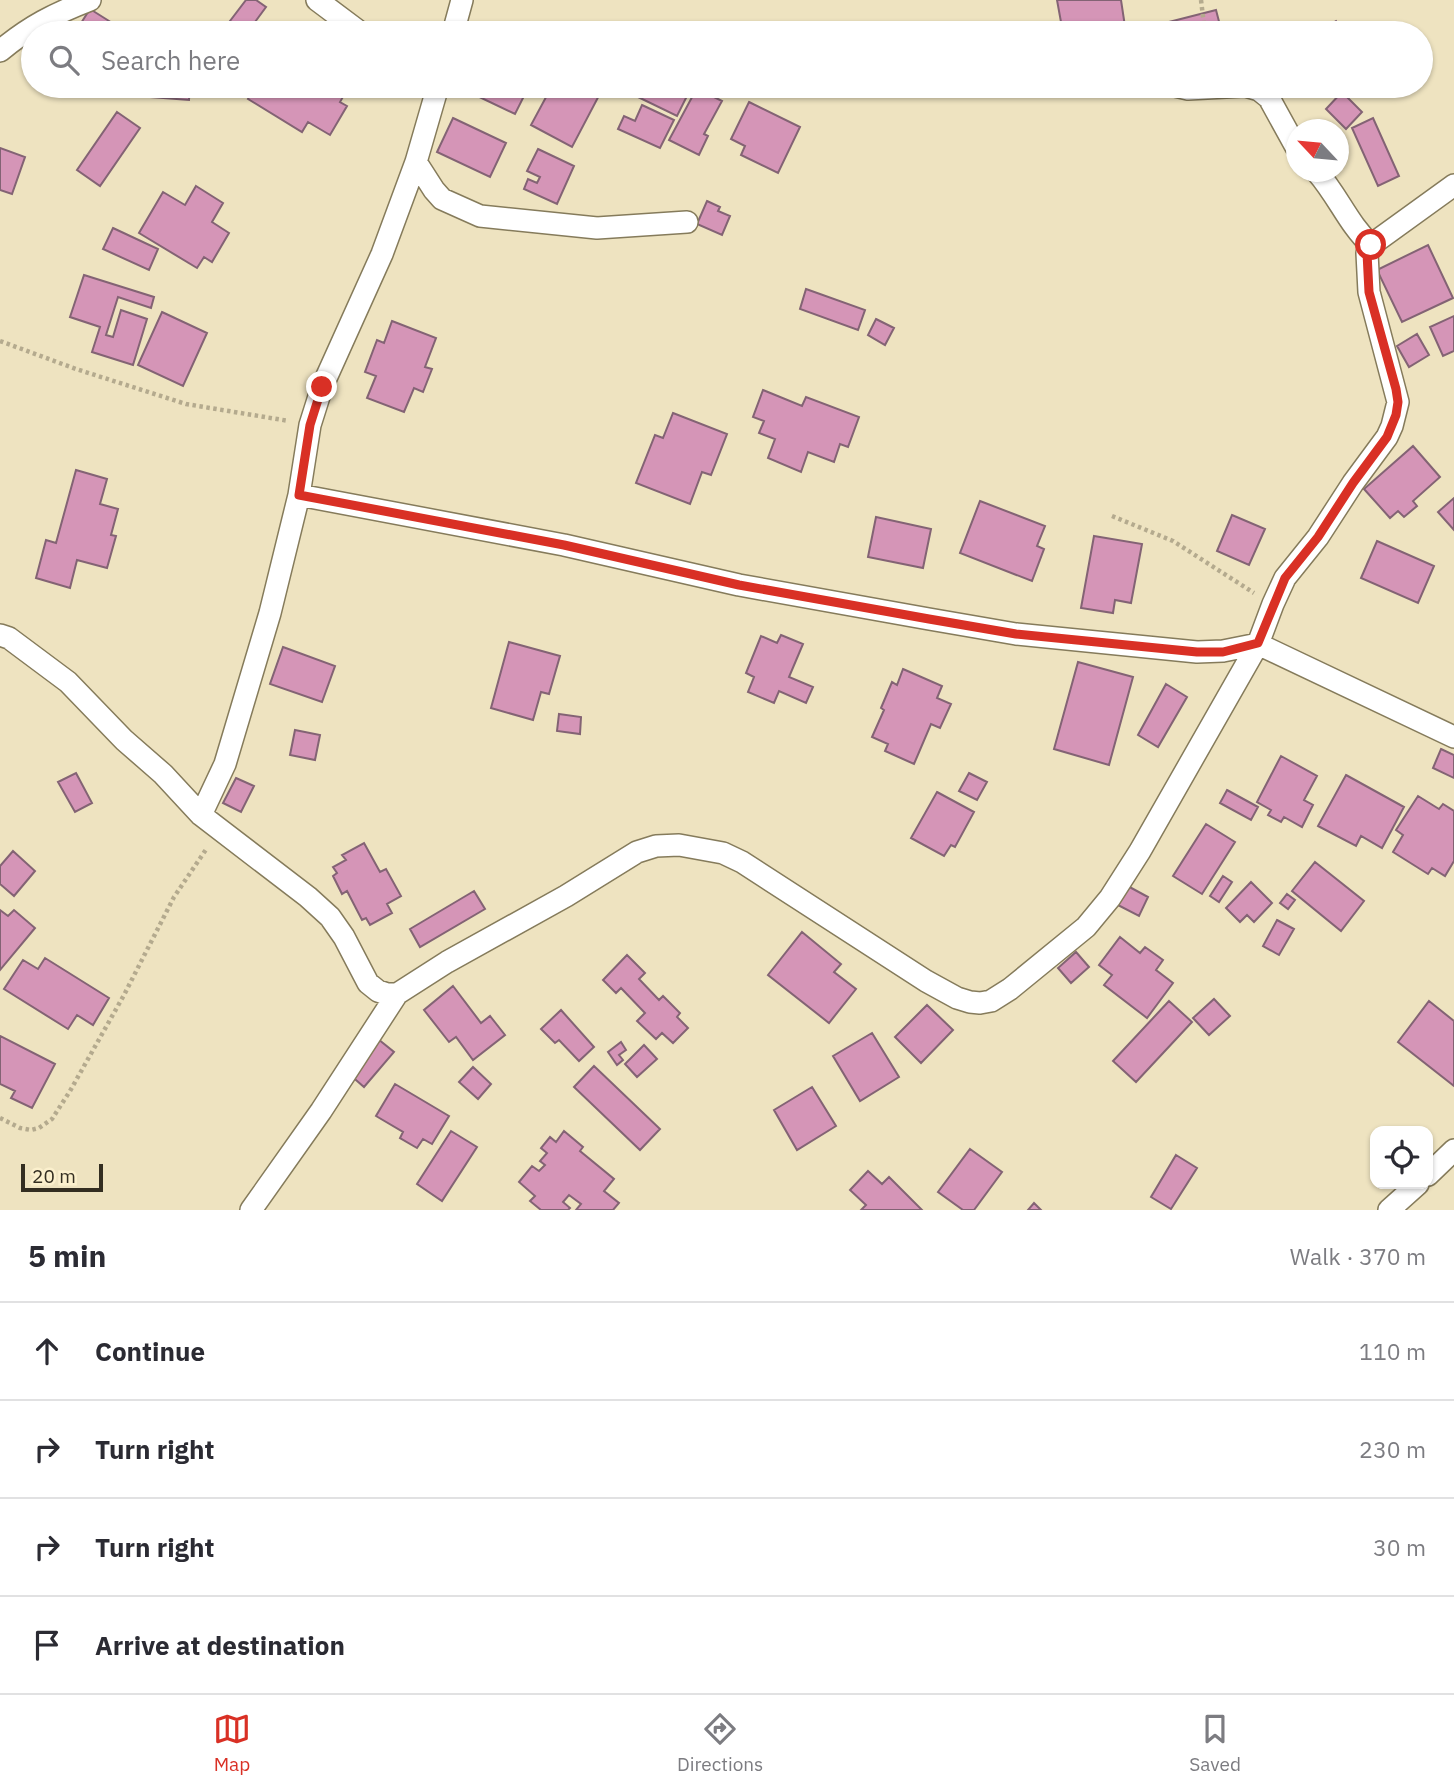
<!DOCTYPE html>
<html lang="en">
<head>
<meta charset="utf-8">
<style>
	:root { --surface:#fff; --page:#f2f2f3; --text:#2b2b33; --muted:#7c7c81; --line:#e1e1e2; --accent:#d93025 }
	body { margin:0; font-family:"IBM Plex Sans",sans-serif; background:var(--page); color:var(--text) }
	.controls { position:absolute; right:21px; bottom:21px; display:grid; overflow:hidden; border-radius:14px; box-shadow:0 2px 5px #0004 }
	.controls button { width:63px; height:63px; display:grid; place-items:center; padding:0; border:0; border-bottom:2px solid var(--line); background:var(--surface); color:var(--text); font:35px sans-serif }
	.compass { position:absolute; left:1286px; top:119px; width:63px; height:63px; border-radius:50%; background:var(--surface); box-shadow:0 2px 5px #0004; rotate:296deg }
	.scale { position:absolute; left:21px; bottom:18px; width:82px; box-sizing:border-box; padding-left:7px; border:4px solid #332e21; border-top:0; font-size:19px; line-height:24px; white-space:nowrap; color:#332e21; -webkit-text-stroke:5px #fbf0cd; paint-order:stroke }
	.stop { position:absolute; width:21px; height:21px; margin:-16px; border:5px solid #d93025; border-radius:50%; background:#fff }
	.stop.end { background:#d93025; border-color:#fff; box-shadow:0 2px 7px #0008 }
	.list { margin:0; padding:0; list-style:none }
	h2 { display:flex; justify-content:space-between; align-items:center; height:91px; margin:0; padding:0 28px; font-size:30px }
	h2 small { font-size:23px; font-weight:400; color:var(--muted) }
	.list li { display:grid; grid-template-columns:46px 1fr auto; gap:21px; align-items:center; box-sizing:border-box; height:98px; padding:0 28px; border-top:2px solid var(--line) }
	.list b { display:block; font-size:26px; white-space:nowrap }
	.list em { font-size:23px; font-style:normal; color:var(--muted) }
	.icon { flex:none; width:38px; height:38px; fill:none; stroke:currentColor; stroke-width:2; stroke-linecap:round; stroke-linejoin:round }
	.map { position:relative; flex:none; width:1454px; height:1210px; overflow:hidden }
	.search { position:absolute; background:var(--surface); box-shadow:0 2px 5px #0004; left:21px; right:21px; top:21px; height:77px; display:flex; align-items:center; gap:18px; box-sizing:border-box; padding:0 24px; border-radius:38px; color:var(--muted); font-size:26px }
	.sheet { height:483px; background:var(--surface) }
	nav { display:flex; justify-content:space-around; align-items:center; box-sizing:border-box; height:98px; border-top:2px solid var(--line); background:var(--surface); font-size:19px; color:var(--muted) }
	nav a { display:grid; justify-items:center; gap:4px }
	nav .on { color:var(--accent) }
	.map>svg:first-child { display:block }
	.building { fill:#d595b7; stroke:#836374; stroke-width:2 }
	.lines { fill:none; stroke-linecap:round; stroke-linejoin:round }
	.minor-casing { stroke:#857b5b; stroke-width:24 }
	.path { stroke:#b4aa8e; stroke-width:4.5; stroke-dasharray:3.5 3.5; stroke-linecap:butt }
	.minor { stroke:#fff; stroke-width:21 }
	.route { stroke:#d93025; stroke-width:9 }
</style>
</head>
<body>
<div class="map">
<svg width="1454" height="1210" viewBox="0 0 1454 1210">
	<rect width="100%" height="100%" fill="#eee3c0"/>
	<path class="building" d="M246,0h10l10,7 -19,26 -17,-12z
		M1057,0h64l5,33h-63z
		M90,9l27,17 -4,7h-33l-4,-2z
		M1216,10l6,23h-59l-2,-9z
		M1336,21l8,12h-28z
		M152,86h38l-1,14 -38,-3z
		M256,86h93l-9,16 7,4 -17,29 -22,-13 -6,10 -54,-33z
		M475,86h54l-14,28 -44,-21z
		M552,86h52l-32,61 -41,-22z
		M644,86h7l7,4 2,-4h32l-15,30 -39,-19z
		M698,86h16l-4,9 12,6 -18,33 4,2 -9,19 -30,-15z
		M1342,92l20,20 -16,17 -20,-20z
		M749,102l51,25 -22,46 -37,-18 4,-9 -14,-7z
		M642,105l32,15 -14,28 -42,-19 6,-13 11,5z
		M117,112l23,16 -40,58 -23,-16z
		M453,118l53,25 -16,34 -53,-25z
		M1373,118l26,58 -21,10 -26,-58z
		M0,148l25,9 -13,37 -12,-4z
		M538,149l36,17 -17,38 -33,-15 4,-10 9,4 3,-6 -13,-6z
		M196,186l27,17 -11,19 17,11 -17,29 -8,-5 -7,11 -58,-35 24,-41 22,13z
		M707,201l13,6 -2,4 12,5 -8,19 -25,-11z
		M113,228l45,21 -9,21 -46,-21z
		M1428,245l25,53 -51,24 -25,-52z
		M84,275l70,22 -3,11 -33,-11 -12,38 7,2 8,-27 26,9 -14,46 -41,-13 8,-25 -30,-10z
		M806,289l59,21 -7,20 -58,-21z
		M162,312l45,21 -24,53 -45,-21z
		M1454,316v35l-11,5 -13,-29z
		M876,319l18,9 -9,17 -17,-10z
		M392,321l44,17 -11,29 7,2 -9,23 -9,-4 -10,24 -37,-14 9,-22 -11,-4 12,-32 7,3z
		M1417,334l12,21 -20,12 -12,-21z
		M763,390l39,16 4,-9 53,20 -11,30 -8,-3 -6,18 -26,-10 -7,20 -33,-14 7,-19 -16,-6 5,-12 -11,-4z
		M673,413l54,21 -16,41 -9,-3 -12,32 -54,-21 19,-48 8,3z
		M1413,446l27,31 -27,24 4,5 -13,11 -6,-6 -8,7 -26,-29z
		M76,470l31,9 -7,25 18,5 -7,26 5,1 -9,32 -30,-8 -7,28 -34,-10 10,-38 10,3z
		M1454,498v32l-16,-18z
		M980,501l65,25 -8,20 7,3 -12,32 -72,-28z
		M1232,515l33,14 -16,36 -32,-14z
		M876,517l55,12 -8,39 -55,-11z
		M1094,536l48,8 -11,59 -16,-3 -2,13 -32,-5z
		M1377,541l57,25 -16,37 -57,-25z
		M781,635l22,9 -14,33 24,10 -7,16 -27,-12 -5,12 -26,-11 6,-15 -8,-4 15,-37 16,7z
		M509,642l51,14 -11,38 -8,-2 -8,28 -42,-12z
		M283,647l52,19 -13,36 -52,-18z
		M1078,662l55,15 -24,88 -55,-16z
		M903,669l39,17 -5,12 14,6 -11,24 -9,-4 -17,40 -29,-13 3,-7 -16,-7 12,-27 -3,-2 11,-26 5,3z
		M1166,684l21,13 -29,50 -20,-12z
		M559,714l22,3 -1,17 -23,-3z
		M295,730l25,5 -5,25 -25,-5z
		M1441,749l13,6v23l-21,-10z
		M1281,756l36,20 -13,24 9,5 -11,22 -18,-10 -3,5 -13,-7 3,-5 -14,-8z
		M76,773l16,30 -17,9 -17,-30z
		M969,773l18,9 -10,18 -18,-9z
		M1346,775l58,32 -22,41 -21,-12 -5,10 -38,-20z
		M236,778l18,8 -13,26 -18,-9z
		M1227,790l31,17 -7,13 -31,-17z
		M937,792l37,20 -19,35 -4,-2 -7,11 -33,-18z
		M1418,796l21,13 4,-5 11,7v50l-9,15 -13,-8 -4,6 -35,-22 10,-17 -7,-5z
		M1206,824l29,18 -33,52 -29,-18z
		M364,843l16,29 6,-3 15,27 -14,8 5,9 -22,12 -4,-7 -4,2 -15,-29 -5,3 -9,-18 4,-3 -4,-6 13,-7 -4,-5z
		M13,851l22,20 -21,25 -14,-12v-18z
		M1315,862l49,39 -23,30 -49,-40z
		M1223,876l9,6 -13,20 -9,-6z
		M1251,882l21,21 -18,19 -7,-7 -7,7 -14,-14z
		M1124,884l24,13 -9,19 -25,-13z
		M474,891l11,18 -65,38 -10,-18z
		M1287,894l8,6 -7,9 -8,-6z
		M0,910l8,6 6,-6 21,18 -35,42z
		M1277,920l17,9 -15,26 -16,-9z
		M802,932l39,32 -7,8 22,17 -27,34 -61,-48z
		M1120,937l20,16 5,-6 18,13 -7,10 17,13 -26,35 -43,-33 8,-10 -13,-10z
		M1076,952l13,15 -18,16 -13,-15z
		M627,955l18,18 -6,6 20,21 4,-4 17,17 -3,4 11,11 -15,15 -11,-10 -6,6 -19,-18 8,-8 -24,-25 -5,5 -13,-13z
		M45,958l64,40 -16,27 -16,-10 -9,14 -64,-40 19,-29 15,9z
		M453,986l28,37 9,-7 15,19 -32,25 -17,-23 -7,5 -25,-32z
		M1214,999l16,17 -21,19 -16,-17z
		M1169,1001l23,21 -56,60 -23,-21z
		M1429,1001l25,20v65l-56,-44z
		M927,1005l26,25 -32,33 -26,-26z
		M561,1010l33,37 -15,14 -20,-21 -4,3 -14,-14z
		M872,1033l27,44 -39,24 -27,-45z
		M0,1036l55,28 -23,44 -21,-10 4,-7 -15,-7z
		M378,1039l16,13 -30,35 -15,-13z
		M621,1042l5,8 -7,5 4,5 -6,5 -9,-13z
		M644,1045l13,14 -20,18 -12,-13z
		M594,1066l66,63 -20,21 -66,-63z
		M473,1067l18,17 -13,15 -19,-17z
		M395,1084l54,32 -17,28 -9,-5 -6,9 -17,-10 3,-6 -27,-16z
		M812,1087l24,39 -39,24 -23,-40z
		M451,1131l26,16 -35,54 -25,-17z
		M564,1131l19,16 -3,4 34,28 -10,12 15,12 -6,7h-37l5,-6 -12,-9 -6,7 7,6 -2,2h-27l-11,-9 5,-5 -16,-14 13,-16 7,5 6,-6 -5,-4 7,-8 -6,-5 9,-11 6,5z
		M970,1149l32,23 -28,38h-11l-25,-18z
		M1176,1155l21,13 -26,41 -20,-12z
		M868,1171l14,13 7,-7 33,33h-61l5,-5 -16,-15z
		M1034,1203l7,7h-13z"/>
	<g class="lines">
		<defs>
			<path id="minor" d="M317,0l44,33
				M453,33l9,-33
				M0,51c30,-25 54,-37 90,-51
				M1175,86l13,3 57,-3 14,4 10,8 27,49
				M416,162l18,28 8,9 38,17 117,12 90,-6
				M1317,172c21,24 32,53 54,73
				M299,495l265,50 175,40 190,34 87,15 181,18 26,-1 35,-7 196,93
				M0,635l9,3 59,44 56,58 39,34 38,41 107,82 22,20 14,20 24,46 10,8 9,3h10l50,-32 119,-66 71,-44 19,-6 23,-1 44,8 19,9 184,119 31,17 13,4 10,1 11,-2 19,-12 76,-62 24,-29 30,-47 118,-207 15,-40 12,-26 33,-41 35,-54 34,-46 5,-11 6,-24 -29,-110 -2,-39 4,-8 83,-60
				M201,815l24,-51 45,-151 29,-118 11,-70 12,-38 60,-133 34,-92 22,-76
				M1428,1175l26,-25
				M251,1210l70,-99 76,-117
				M1389,1210l29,-26"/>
		</defs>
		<use href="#minor" class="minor-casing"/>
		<path class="path" d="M1201,0l4,33
			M0,341l76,28 110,35 103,17
			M1112,516l61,25 81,52
			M0,1118l20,10 11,2 8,-2 13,-9 18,-28 54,-96 50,-98 33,-49"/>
		<use href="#minor" class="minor"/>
	</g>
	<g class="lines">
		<path class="route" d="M322,387l-12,38 -11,70 265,50 175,40 190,34 87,15 181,18h26l35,-9 27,-65 33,-41 35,-54 34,-46 9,-22 2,-13 -2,-13 -27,-97 -2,-39 4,-8"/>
	</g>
</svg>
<div class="controls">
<button><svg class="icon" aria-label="locate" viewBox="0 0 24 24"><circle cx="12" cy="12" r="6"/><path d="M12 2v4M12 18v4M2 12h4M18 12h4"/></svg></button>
</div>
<svg class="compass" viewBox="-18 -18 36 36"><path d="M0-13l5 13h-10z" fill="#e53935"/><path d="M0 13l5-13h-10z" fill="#7c7c81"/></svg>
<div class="scale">20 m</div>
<div class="stop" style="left:1371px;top:245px"></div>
<div class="stop end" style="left:322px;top:387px"></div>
<div class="search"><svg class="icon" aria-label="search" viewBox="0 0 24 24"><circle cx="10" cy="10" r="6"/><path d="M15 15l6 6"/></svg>Search here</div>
</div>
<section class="sheet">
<h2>5 min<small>Walk · 370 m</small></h2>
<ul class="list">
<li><svg class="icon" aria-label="ahead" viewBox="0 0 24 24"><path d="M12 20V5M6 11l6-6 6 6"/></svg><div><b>Continue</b></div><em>110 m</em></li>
<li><svg class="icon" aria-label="right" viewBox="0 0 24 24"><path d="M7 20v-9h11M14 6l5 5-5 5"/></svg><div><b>Turn right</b></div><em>230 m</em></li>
<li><svg class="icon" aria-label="right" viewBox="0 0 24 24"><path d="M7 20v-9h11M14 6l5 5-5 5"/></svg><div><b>Turn right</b></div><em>30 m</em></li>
<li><svg class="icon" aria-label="arrive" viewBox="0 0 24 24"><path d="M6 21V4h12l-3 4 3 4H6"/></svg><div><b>Arrive at destination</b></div></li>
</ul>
</section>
<nav>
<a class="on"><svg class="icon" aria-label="map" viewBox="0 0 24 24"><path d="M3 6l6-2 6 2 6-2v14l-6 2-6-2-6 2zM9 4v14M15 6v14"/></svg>Map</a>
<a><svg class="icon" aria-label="directions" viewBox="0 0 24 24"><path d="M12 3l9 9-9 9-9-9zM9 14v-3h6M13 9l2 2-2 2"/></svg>Directions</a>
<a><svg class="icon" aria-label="saved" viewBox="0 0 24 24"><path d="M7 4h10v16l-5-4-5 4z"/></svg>Saved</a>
</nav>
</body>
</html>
